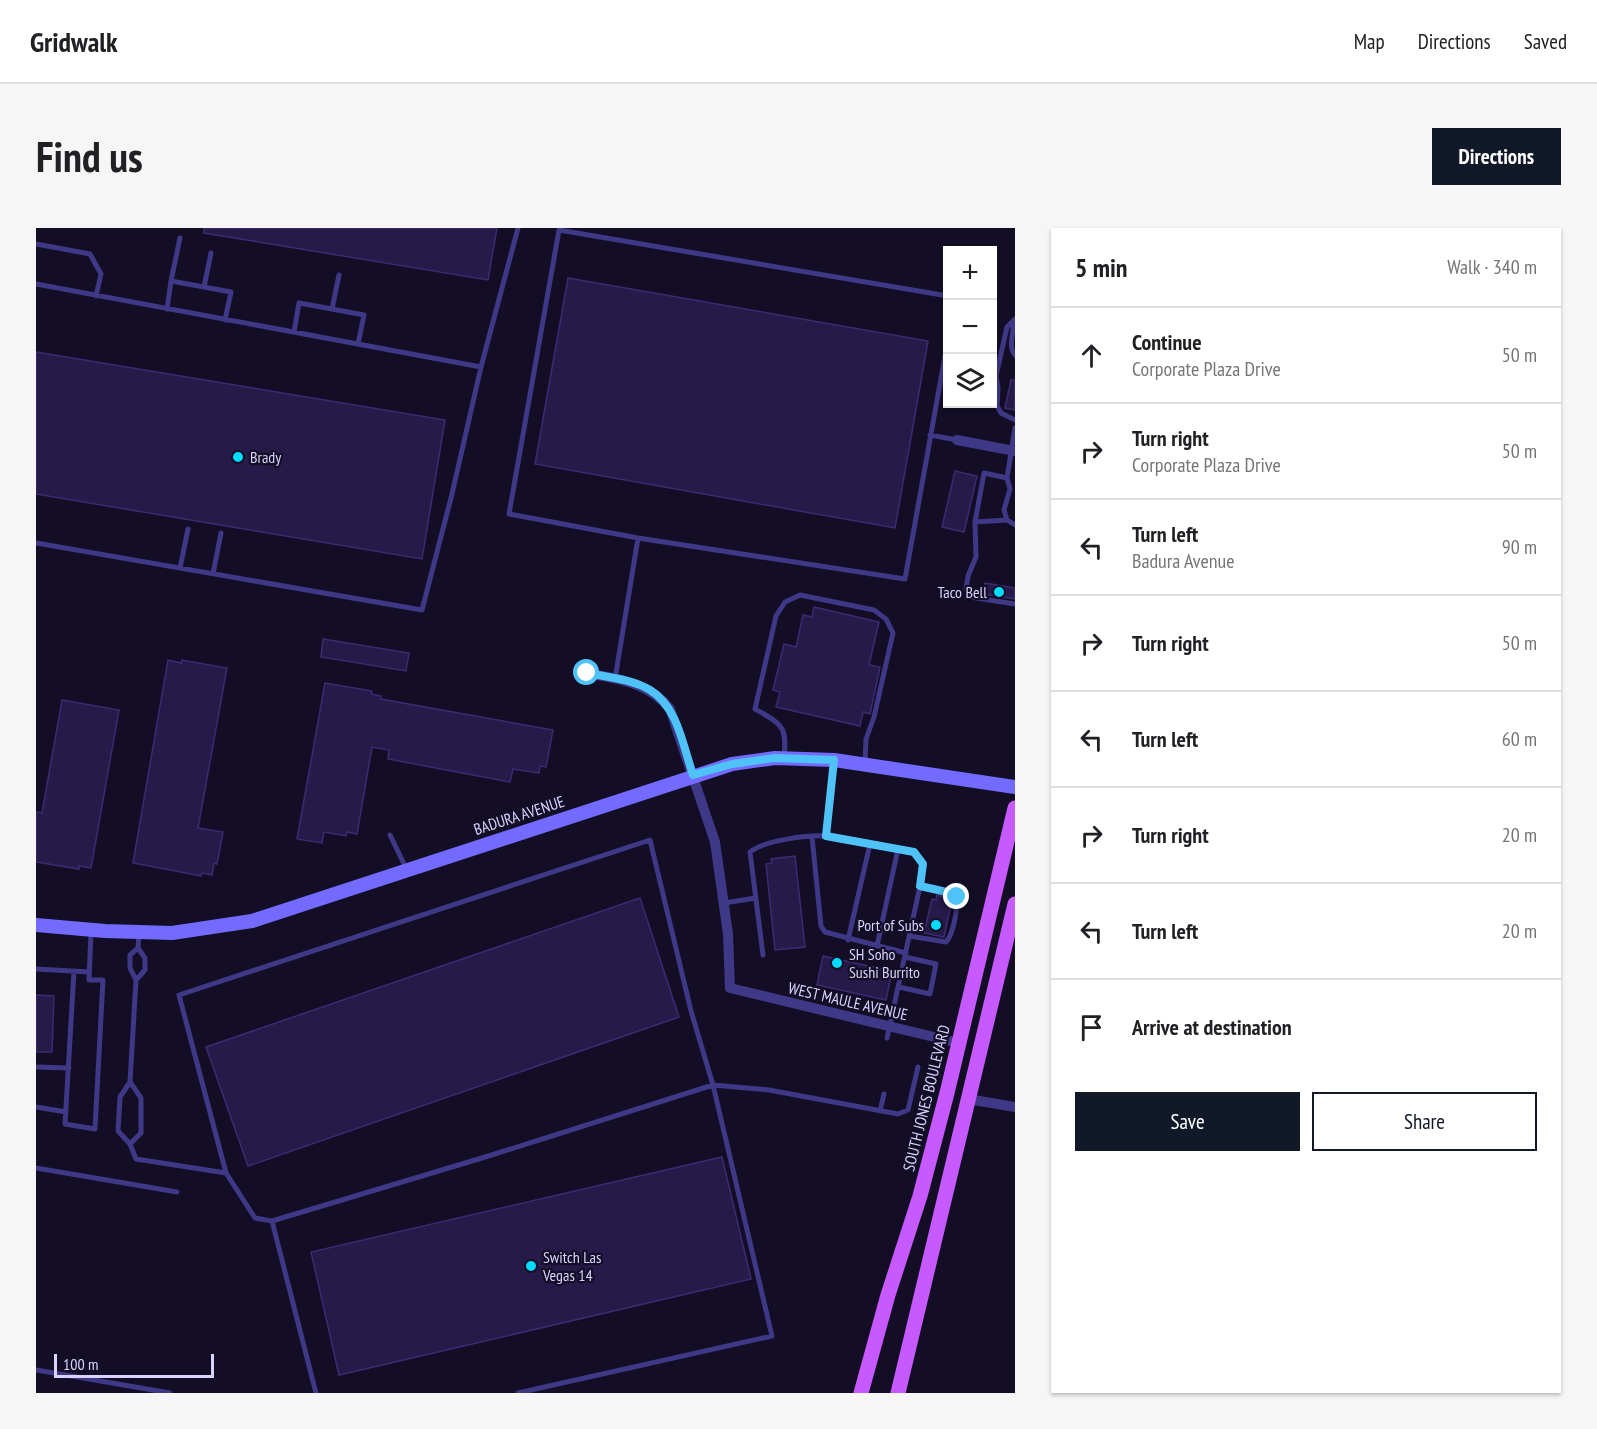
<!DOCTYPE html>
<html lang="en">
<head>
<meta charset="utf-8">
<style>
	:root { --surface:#fff; --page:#f6f6f6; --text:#202124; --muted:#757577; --line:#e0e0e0; --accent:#111827 }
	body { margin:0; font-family:"PT Sans Narrow",sans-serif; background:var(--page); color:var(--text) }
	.controls { position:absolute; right:18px; top:18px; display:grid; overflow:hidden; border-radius:0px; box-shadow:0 2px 4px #0004 }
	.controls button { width:54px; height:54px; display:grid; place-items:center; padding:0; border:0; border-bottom:2px solid var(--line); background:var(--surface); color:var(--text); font:30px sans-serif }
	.scale { position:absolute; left:18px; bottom:15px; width:160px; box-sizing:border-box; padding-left:6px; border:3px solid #dad3ff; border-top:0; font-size:16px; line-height:21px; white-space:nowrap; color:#dad3ff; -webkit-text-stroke:4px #130e26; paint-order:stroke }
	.stop { position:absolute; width:18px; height:18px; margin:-14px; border:4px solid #4fc3f7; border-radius:50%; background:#fff }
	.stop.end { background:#4fc3f7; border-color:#fff; box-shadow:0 2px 6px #0008 }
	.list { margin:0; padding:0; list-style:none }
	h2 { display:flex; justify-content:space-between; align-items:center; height:78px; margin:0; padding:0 24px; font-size:26px }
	h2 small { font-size:20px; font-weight:400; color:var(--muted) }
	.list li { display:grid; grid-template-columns:39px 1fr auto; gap:18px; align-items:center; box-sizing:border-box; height:96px; padding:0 24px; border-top:2px solid var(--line) }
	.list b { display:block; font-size:22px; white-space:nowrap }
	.list p { margin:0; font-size:20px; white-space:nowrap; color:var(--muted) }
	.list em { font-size:20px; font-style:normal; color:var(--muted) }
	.actions { display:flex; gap:12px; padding:18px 24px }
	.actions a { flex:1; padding:14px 0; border:2px solid var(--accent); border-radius:0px; text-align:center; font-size:21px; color:var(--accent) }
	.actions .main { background:var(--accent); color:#fff }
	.icon { flex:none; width:33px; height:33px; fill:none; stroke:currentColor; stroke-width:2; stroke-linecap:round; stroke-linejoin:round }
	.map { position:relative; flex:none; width:979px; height:1165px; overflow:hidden; border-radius:0px }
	header { display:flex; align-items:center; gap:36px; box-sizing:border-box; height:84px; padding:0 30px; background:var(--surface); border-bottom:2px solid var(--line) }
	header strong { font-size:28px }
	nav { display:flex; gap:33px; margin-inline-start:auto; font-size:21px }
	.intro { display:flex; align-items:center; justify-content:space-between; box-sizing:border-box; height:144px; padding:0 36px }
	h1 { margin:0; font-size:42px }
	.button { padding:15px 27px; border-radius:0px; background:var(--accent); color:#fff; font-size:21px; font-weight:700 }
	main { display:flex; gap:36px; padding:0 36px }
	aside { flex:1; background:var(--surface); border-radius:0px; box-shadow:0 2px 4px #0004 }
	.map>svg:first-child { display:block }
	.building { fill:#251a48; stroke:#3c2b74; stroke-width:1.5 }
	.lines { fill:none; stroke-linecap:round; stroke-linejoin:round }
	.lane { stroke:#3e3886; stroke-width:5 }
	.street { stroke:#3e3886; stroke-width:10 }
	.secondary { stroke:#736aff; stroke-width:14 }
	.primary { stroke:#c75aff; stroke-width:15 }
	.route { stroke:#4fc3f7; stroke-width:8 }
	.poi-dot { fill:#00dcfe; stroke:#130e26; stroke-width:2 }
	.labels { text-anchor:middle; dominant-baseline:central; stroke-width:4.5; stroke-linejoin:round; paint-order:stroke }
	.poi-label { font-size:16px; fill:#dad3ff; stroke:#130e26; text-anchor:start }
	.street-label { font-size:16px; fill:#dad3ff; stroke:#130e26 }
</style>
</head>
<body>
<header>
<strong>Gridwalk</strong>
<nav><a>Map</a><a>Directions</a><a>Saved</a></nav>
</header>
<div class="intro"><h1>Find us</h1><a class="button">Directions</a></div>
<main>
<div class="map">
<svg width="979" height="1165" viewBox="0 0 979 1165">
	<rect width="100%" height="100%" fill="#130e26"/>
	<path class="building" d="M168,0h293l-9,52 -284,-47z
		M532,50l360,63 -33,187 -360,-64z
		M0,124l409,68 -23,139 -386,-65z
		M975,152h4v30l-10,-2z
		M919,243l22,5 -13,56 -22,-5z
		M949,355l30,5v11l-32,-5z
		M778,379l65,15 -10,43 11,2 -10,47 -7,-2 -3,14 -84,-19 4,-15 -7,-2 11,-46 12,3 7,-32 9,2z
		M287,411l86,14 -3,18 -85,-14z
		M132,432l13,3 1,-3 45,8 -29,160 25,4 -6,32 -3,-1 -2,12 -10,-2 -1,3 -68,-13z
		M289,455l47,8 -1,3 10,2v3l172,31 -7,37 -6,-1 -1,7 -26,-4 -3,13 -122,-23 1,-9 -17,-3 -15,87 -10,-2 -1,4 -22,-4 -2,11 -25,-4z
		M26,472l57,10 -28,158 -12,-2v3l-43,-7v-50l6,1z
		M759,628l10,91 -30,3 -9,-86 6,-1 -1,-4z
		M901,667l15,4 -8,38 -20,-4 8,-34 4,1z
		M604,670l39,119 -431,149 -42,-119z
		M787,728l69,15 -6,29 -69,-15z
		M0,767l18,1 -2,56h-16z
		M686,929l29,122 -412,96 -28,-123z"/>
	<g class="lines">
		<path class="lane" d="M144,10l-9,43 33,6
			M0,16l54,10 11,20 -5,22
			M175,25l-7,34 27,5 -6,28
			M303,47l-7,34 32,6 -6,29
			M0,56l445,83
			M912,68l-389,-66 -50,284 129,24 267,41 43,-240
			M131,81l4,-28
			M979,91l-8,8 -11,49 2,12 -1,18 4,7 14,7
			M977,93c2,11 -6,25 2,34
			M258,104l5,-29 33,6
			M979,200l-8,50 3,11 -6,21 3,10 8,5
			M894,207l27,5
			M971,250l-23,-5 -9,49 1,35 -8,19 -2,13 4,8 45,7
			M939,294l32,-2
			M0,315l386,67 30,-116 29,-127 37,-139
			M144,340l8,-39
			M177,346l8,-41
			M579,451l23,-141
			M748,530c3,-32 -1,-33 -29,-49l21,-93 9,-14 15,-7 74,15 12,9 7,14 -19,84 -8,22 -1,24
			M354,607l16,33
			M790,608l8,-76
			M776,609l9,89 4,6 81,21
			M688,675l32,-5
			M874,708l36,6c7,-7 14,-39 9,-48l-35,-8
			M812,712l22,-96
			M841,718l21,-97
			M102,720l-8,7v13l6,12 -6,102 -10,15 -2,34 12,13 6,15 90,14 29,45 17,3 210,-63 231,-73 56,5 129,24 10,-4 10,-43
			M727,727l-13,-103c15,-12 58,-17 77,-16 26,2 60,11 87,16l9,12 -1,13 -35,161
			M0,741l53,3
			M38,743l-9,153 30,5 8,-149h-14l2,-48
			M100,752l9,-10v-12l-7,-10 1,-15
			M863,759l31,7 6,-30 -31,-7
			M0,839l33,1
			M0,879l30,5
			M844,883l4,-17
			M94,916l11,-11v-35l-11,-16
			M0,940l141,24
			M190,945l-47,-178 471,-155 41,171 22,74 59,251 -254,57
			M236,993l44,172
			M0,1142l134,23"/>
		<path class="street" d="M921,212l58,11
			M551,445c31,6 62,9 83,36l45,133 13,92 2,54 229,55
			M932,871l47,8"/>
		<path class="secondary" d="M0,697l69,6 67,2 80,-12 480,-157 43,-6 59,2 181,27"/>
		<path class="primary" d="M825,1165l27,-98 32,-99 27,-103 68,-285
			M862,1165l117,-489"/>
	</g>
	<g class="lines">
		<path class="route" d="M551,445c20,4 45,6 63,17 28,17 33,56 43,85l39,-11 43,-6 59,2 -8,76 88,16 9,12 -3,22 31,7 6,4"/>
	</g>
	<g class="poi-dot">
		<circle cx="202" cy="229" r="6"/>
		<circle cx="963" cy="364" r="6"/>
		<circle cx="900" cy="697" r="6"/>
		<circle cx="801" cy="735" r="6"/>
		<circle cx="495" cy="1038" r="6"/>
	</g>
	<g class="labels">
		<g class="poi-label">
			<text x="214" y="229">Brady</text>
			<text x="951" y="364" text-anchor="end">Taco Bell</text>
			<text x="888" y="697" text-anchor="end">Port of Subs</text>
			<text x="813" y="726">SH Soho<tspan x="813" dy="18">Sushi Burrito</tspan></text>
			<text x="507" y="1029">Switch Las<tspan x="507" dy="18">Vegas 14</tspan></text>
		</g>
		<g class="street-label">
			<text transform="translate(483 587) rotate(-18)">BADURA AVENUE</text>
			<text transform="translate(812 773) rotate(13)">WEST MAULE AVENUE</text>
			<text transform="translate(890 870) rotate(-76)">SOUTH JONES BOULEVARD</text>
		</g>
	</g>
</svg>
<div class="controls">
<button>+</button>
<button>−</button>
<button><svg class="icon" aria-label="layers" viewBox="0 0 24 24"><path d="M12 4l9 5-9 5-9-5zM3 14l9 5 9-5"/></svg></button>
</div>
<div class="scale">100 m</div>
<div class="stop" style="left:551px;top:445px"></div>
<div class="stop end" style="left:921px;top:669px"></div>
</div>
<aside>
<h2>5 min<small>Walk · 340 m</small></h2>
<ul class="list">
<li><svg class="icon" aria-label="ahead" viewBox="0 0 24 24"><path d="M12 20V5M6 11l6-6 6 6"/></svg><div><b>Continue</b><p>Corporate Plaza Drive</p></div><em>50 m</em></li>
<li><svg class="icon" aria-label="right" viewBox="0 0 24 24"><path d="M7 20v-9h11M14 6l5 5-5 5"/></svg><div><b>Turn right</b><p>Corporate Plaza Drive</p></div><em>50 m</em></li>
<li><svg class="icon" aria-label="left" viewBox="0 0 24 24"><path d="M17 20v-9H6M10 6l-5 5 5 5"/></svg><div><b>Turn left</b><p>Badura Avenue</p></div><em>90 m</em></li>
<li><svg class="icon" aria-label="right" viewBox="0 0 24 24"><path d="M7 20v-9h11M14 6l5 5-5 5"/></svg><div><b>Turn right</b></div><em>50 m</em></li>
<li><svg class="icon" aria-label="left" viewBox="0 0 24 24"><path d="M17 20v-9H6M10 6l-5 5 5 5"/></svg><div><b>Turn left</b></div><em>60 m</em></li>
<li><svg class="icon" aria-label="right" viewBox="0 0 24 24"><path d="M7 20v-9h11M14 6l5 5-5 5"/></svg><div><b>Turn right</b></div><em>20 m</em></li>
<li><svg class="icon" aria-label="left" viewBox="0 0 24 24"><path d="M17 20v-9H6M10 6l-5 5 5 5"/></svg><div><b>Turn left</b></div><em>20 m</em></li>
<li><svg class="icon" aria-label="arrive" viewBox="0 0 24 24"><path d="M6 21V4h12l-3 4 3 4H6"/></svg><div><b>Arrive at destination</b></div></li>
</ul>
<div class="actions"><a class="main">Save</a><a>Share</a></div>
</aside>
</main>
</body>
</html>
